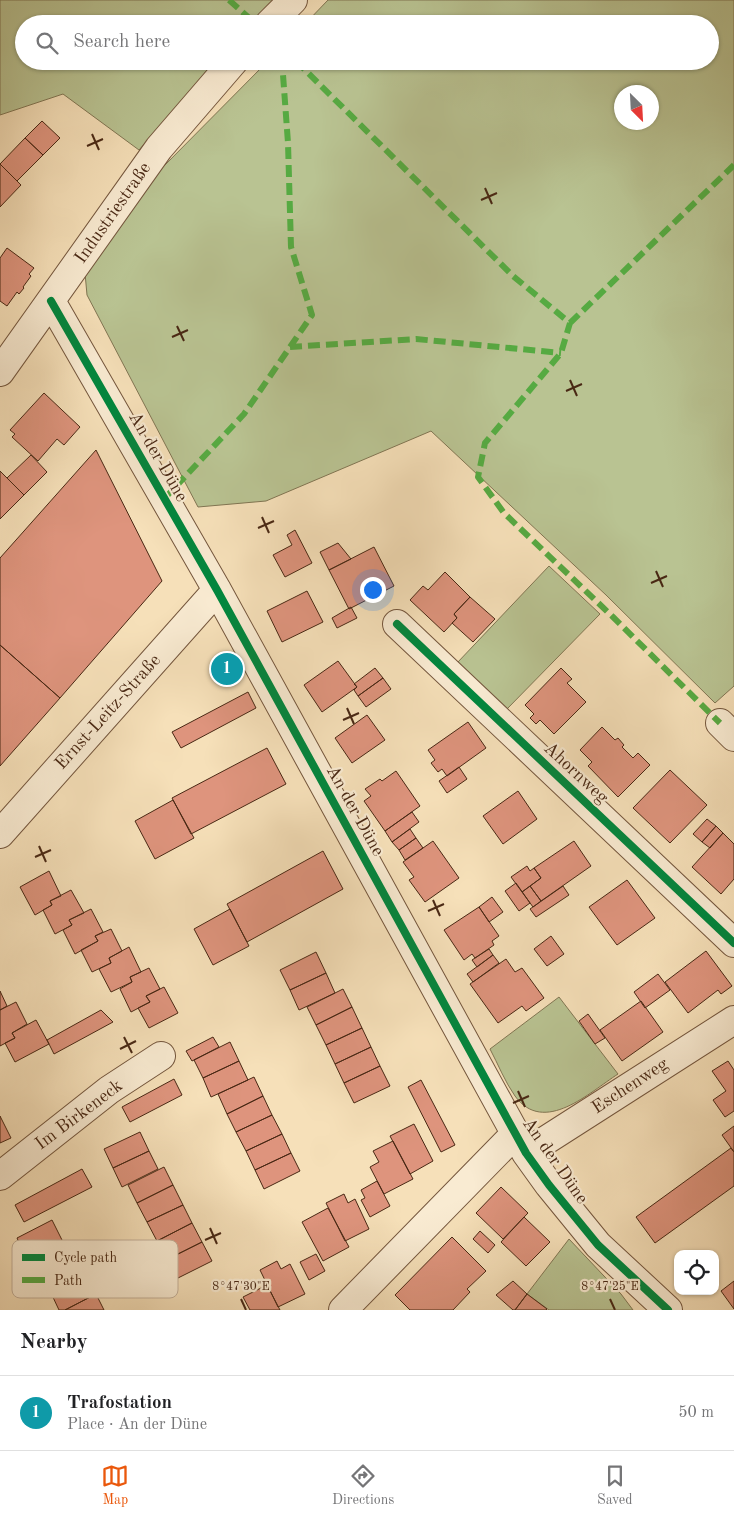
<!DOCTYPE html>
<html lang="en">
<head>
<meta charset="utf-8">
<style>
	:root { --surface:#fff; --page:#f2f2f2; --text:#202124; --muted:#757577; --line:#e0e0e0; --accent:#ea580c }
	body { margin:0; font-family:"Old Standard TT",serif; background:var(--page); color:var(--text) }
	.controls { position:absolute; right:15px; bottom:15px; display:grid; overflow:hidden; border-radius:10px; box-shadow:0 1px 4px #0004 }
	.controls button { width:45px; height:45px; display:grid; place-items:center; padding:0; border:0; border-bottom:1px solid var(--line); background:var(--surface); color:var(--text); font:25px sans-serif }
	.compass { position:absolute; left:614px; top:85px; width:45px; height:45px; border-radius:50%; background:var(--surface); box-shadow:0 1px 4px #0004; rotate:156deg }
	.you { position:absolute; left:372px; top:589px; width:18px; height:18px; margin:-12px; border:4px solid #fff; border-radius:50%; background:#1a73e8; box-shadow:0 0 0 8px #1a73e833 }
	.badge { display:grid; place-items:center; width:32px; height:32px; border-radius:50%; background:var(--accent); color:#fff; font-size:16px; font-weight:700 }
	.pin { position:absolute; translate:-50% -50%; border:2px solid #fff; box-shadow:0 1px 5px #0006 }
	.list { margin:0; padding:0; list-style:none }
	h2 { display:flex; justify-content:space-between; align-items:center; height:65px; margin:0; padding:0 20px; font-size:21px }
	h2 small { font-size:16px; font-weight:400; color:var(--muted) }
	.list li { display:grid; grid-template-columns:32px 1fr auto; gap:15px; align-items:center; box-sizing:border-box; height:75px; padding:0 20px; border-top:1px solid var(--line) }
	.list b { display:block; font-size:19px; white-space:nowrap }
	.list p { margin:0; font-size:16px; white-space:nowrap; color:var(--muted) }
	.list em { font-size:16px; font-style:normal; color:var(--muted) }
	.icon { flex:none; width:28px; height:28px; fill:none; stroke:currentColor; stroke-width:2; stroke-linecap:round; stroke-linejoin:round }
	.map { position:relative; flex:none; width:734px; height:1310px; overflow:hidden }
	.search { position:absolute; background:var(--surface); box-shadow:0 1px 4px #0004; left:15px; right:15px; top:15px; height:55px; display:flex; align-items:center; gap:12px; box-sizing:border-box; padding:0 18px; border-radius:28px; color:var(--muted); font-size:19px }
	.sheet { height:140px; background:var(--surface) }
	nav { display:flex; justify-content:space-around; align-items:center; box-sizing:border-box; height:70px; border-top:1px solid var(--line); background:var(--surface); font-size:14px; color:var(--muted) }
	nav a { display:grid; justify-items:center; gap:2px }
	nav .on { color:var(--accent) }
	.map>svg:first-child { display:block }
	.green { fill:#b9c392; stroke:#817653; fill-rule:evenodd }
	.building { fill:#de947d; stroke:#492814 }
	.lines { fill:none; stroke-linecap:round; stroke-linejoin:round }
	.minor-casing { stroke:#74563d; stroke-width:30 }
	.minor { stroke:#f9ebd2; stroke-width:28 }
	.quiet { stroke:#56aa42; stroke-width:6; stroke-dasharray:12 6; stroke-linecap:butt }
	.cycleway-casing { stroke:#f9ebd2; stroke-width:11 }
	.cycleway { stroke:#00873e; stroke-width:8 }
	.ticks { fill:none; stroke:#492814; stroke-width:2 }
	.labels { text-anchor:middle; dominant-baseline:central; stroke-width:4.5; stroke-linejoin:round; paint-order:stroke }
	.street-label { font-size:18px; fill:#492814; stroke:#f9ebd2 }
	.key { fill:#f9ebd2; stroke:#c4b099; stroke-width:1 }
	.key-label { font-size:14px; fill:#492814 }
	.ticks-label { font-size:12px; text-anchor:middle; fill:#492814; stroke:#f9ebd2; stroke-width:4.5; stroke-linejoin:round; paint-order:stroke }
</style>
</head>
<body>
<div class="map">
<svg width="734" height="1310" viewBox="0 0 734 1310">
	<rect width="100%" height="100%" fill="#f6e0b9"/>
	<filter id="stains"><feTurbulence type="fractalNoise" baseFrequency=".004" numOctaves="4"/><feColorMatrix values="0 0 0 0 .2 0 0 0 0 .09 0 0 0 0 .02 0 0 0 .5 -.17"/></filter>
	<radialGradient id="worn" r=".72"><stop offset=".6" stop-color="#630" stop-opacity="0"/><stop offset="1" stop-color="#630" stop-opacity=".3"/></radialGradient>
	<path class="green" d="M0,0h277l-23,24h-230v37h194l-79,89 -76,-56 -63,21z
		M328,0h406v686l-19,17 -109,-108 -175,-164 -165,70 -68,6 -111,-212 -2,-22 76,-104 107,-108h442v-37h-405zM622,92h30v30h-30z
		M549,566l51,48 -93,95 -50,-46z
		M559,997l59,77c-28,18 -74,62 -103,22 -10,-14 -17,-32 -25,-47z
		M569,1239l52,55 12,16h-84l-22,-16z"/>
	<path class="building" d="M42,121l18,17 -17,17 -18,-17z
		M25,138l18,17 -26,26 -17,-17z
		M0,164l21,21 -21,22z
		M7,248l27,20 -5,6 2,2 -8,11 1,1 -5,6 -2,-2 -10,14 -7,-5v-43z
		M44,393l36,34 -16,18 -7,-6 -19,22 -26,-24 3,-3 -5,-4z
		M96,450l66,131 -102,117 -60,-53v-87z
		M31,455l16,17 -23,23 -17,-17z
		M0,471l24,24 -24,24z
		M295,530l17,33 -27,14 -12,-22 19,-10 -5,-10z
		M338,543l13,16 -22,11 -9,-18z
		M374,547l20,39 -45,23 -20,-39z
		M445,572l25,25 -16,17 3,4 -13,14 -34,-32 13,-14 5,4z
		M307,591l16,31 -41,20 -15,-31z
		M470,597l25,22 -22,23 -21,-19 5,-5 -3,-4z
		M351,607l6,11 -20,10 -5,-10z
		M0,645l60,53 -60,68z
		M338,661l19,26 -35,25 -18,-27z
		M375,668l8,10 -25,18 -4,-6 3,-3 -3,-3z
		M561,668l11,11 -5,4 19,19 -32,32 -14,-14 -4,4 -6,-6 4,-4 -9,-9z
		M383,678l8,11 -25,18 -8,-11z
		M248,692l8,16 -75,40 -9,-16z
		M367,715l18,25 -33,23 -17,-25z
		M468,722l18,26 -39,28 -5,-7 -4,3 -7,-9 4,-3 -7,-10z
		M602,727l13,13 3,-2 6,7 -2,2 11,11 5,-5 12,12 -32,32 -30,-31 4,-4 -12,-12z
		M267,748l19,36 -95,50 -19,-36z
		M459,767l8,12 -20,14 -8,-12z
		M670,770l37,35 -37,38 -37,-35z
		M396,771l24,35 -35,25 -21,-30 7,-5 -6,-7 15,-10 2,2z
		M518,791l19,28 -34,25 -20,-28z
		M173,800l21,38 -39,21 -20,-38z
		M412,812l7,10 -27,20 -7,-11z
		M707,819l9,7 -14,16 -9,-8z
		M716,826l7,7 -13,15 -8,-6z
		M410,829l6,9 -17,12 -7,-8z
		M723,833l11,11v35l-13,15 -29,-27z
		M416,838l7,10 -18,12 -6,-10z
		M433,841l26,37 -34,24 -16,-22 5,-3 -11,-15z
		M574,841l17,25 -50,35 -11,-15 11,-8 -7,-10z
		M323,851l20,38 -96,53 -20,-38z
		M527,866l3,5 4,-3 7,10 -19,14 -11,-15z
		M49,871l12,25 -11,5 2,4 -17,10 -15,-28z
		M627,880l28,38 -38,27 -28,-38z
		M516,883l14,20 -11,8 -14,-20z
		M530,886l11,15 -8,6 -11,-15z
		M563,886l6,9 -33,22 -6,-8z
		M71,890l13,23 -15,7 3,5 -17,9 -12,-24 9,-5 -2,-4z
		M492,897l11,15 -14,10 -10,-15z
		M479,907l20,29 -7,5 2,4 -19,13 -3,-4 -8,6 -20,-30z
		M91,909l12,23 -8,4 3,5 -23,13 -12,-24 9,-5 -3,-5z
		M230,909l19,37 -36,19 -19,-36z
		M111,929l11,22 -13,7 2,5 -19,9 -11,-22 17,-9 -3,-5z
		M551,936l13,18 -17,12 -13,-17z
		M129,947l12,25 -11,5 2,5 -21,10 -12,-23 12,-6 -2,-5z
		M489,949l4,6 -16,12 -5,-7z
		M706,951l26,35 -11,8 -3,-4 -30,23 -23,-31z
		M316,952l10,21 -36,17 -10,-20z
		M493,955l6,8 -26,19 -6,-8z
		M506,959l9,13 7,-4 22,30 -18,13 -4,-5 -24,17 -28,-39z
		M149,968l11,21 -14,7 4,6 -19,10 -11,-23 12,-7 -2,-5z
		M326,973l9,20 -36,17 -9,-20z
		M658,974l12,16 -25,18 -11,-16z
		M164,987l14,26 -29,15 -11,-20 12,-6 -4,-6z
		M343,989l9,18 -36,18 -9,-18z
		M0,991l7,15 -7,4z
		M641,1001l22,31 -41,29 -22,-31z
		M16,1002l11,22 -15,9 3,5 -15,8v-36z
		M352,1007l10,21 -36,17 -10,-20z
		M101,1010l12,12 -59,32 -7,-14z
		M588,1014l17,24 -10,6 -16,-23z
		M36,1020l13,24 -34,18 -10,-19 10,-5 -3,-5z
		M362,1028l9,19 -36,17 -9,-19z
		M213,1037l6,10 -27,14 -6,-10z
		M230,1042l9,19 -36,17 -9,-18z
		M371,1047l9,19 -36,17 -9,-19z
		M239,1061l9,19 -37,17 -8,-19z
		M728,1061l6,9v41l-9,6 -12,-17 13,-9 -14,-20z
		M380,1066l10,20 -36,17 -10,-20z
		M254,1077l9,19 -36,18 -9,-20z
		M174,1079l8,16 -52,27 -8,-15z
		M421,1080l34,65 -14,7 -33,-65z
		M263,1096l9,19 -36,17 -9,-18z
		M272,1115l10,19 -36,17 -10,-19z
		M0,1116l11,22 -11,5z
		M414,1124l19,37 -23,13 -20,-38z
		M734,1126v26l-12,-17z
		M140,1132l9,19 -36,17 -9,-19z
		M282,1134l9,19 -36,17 -9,-19z
		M393,1141l20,38 -29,15 -14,-27 9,-5 -6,-11z
		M731,1148l3,4v34l-79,57 -19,-26z
		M149,1151l9,18 -36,18 -9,-19z
		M291,1153l9,18 -36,18 -9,-19z
		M164,1167l9,18 -36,18 -9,-18z
		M82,1169l10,18 -68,35 -9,-17z
		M377,1181l13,25 -20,11 -9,-17 4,-2 -4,-8z
		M173,1185l10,20 -36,17 -10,-19z
		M501,1187l27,26 -25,26 -27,-26z
		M344,1194l4,9 7,-4 14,30 -24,12 -19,-38z
		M183,1205l9,18 -35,18 -10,-19z
		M328,1208l21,39 -26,14 -21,-39z
		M524,1217l26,25 -24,24 -25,-24z
		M52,1220l10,20 -36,18 -9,-20z
		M192,1223l10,19 -36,18 -9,-19z
		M480,1231l15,14 -7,8 -15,-14z
		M452,1237l34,34 -19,18 3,3 -17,18h-43l-15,-15z
		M202,1242l10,19 -36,18 -10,-19z
		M316,1254l9,17 -16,9 -9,-18z
		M277,1261l4,8 9,-5 15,30 -27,13 -18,-37z
		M87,1276l9,18 -31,16h-6l-8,-17z
		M513,1281l14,13 -12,16h-2l-17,-15z
		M734,1281v28l-13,-18z
		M267,1285l13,25h-30l-7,-13z
		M96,1294l8,16h-39z
		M527,1294l20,15 -1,1h-31z"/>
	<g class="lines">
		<defs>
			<path id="minor" d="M269,24l24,-24
				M51,301l166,289 309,563 23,32 49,60 70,65
				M0,372l159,-224 75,-87
				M397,624l337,319
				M720,723l14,14
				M0,834l217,-244
				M526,1153l208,-133
				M0,1176l109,-86 52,-34
				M343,1310l173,-177"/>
		</defs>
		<use href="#minor" class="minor-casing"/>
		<use href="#minor" class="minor"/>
		<path class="quiet" d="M229,0l27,24
			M296,61l217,215 57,47 -9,30 -76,90 -7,34 26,36 109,104 107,106
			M570,323l164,-158
			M290,347l126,-8 145,14
			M164,499l80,-85 68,-99 -21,-68 -3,-104 -6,-82"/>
		<defs>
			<path id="cycleway" d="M51,301l166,289 309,563 23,32 49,60 70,65
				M397,624l337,319"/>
		</defs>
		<use href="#cycleway" class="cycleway-casing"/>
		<use href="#cycleway" class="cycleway"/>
	</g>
	<path class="ticks" d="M92,134l7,16M87,146l16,-7M485,188l7,16M481,200l16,-7M177,326l7,15M172,337l16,-7M570,380l7,16M566,391l16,-7M262,517l7,16M258,528l16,-7M656,571l7,16M651,583l16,-7M347,708l7,16M343,720l16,-7M39,846l7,16M35,857l16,-7M433,900l7,16M428,911l16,-7M124,1037l8,16M120,1049l16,-8M518,1091l7,16M513,1103l16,-7M210,1228l7,16M205,1240l16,-7M241,1299l5,11M610,1299l5,11"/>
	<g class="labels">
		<g class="street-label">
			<text transform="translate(113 213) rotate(-55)">Industriestraße</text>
			<text transform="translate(158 457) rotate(60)">An der Düne</text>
			<text transform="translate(108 712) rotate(-48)">Ernst-Leitz-Straße</text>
			<text transform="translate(576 773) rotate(43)">Ahornweg</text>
			<text transform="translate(355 811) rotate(61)">An der Düne</text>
			<text transform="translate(630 1086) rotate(-33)">Eschenweg</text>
			<text transform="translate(79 1115) rotate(-37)">Im Birkeneck</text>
			<text transform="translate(555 1161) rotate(55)">An der Düne</text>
		</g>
	</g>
	<rect x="12" y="1240" width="166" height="58" rx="8" class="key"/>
	<rect x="22" y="1254" width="23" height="7" fill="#00873e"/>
	<rect x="22" y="1277" width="23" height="6" fill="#56aa42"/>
	<g class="key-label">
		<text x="54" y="1262">Cycle path</text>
		<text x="54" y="1285">Path</text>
	</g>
	<g class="ticks-label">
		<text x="241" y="1290">8°47'30"E</text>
		<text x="610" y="1290">8°47'25"E</text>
	</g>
	<rect width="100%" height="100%" filter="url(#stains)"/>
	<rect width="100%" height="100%" fill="url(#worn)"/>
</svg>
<div class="controls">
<button><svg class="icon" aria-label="locate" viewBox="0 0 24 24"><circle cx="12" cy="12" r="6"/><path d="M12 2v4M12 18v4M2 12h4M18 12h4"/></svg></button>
</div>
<svg class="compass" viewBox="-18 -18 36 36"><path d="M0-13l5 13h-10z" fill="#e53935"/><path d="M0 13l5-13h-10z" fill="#757577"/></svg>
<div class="you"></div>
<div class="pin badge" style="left:227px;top:669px;background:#0f9aa8">1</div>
<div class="search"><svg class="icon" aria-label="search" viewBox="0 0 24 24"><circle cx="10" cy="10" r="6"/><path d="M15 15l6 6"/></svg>Search here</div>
</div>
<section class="sheet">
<h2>Nearby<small></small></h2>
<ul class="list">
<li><span class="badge" style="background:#0f9aa8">1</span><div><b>Trafostation</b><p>Place · An der Düne</p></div><em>50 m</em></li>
</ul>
</section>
<nav>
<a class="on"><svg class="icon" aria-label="map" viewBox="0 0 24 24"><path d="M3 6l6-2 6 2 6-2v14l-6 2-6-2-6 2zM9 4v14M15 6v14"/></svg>Map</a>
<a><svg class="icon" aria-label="directions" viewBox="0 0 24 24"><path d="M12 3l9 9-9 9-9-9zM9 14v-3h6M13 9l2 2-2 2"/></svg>Directions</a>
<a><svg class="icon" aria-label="saved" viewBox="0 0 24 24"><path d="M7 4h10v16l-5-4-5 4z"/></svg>Saved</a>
</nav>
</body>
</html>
